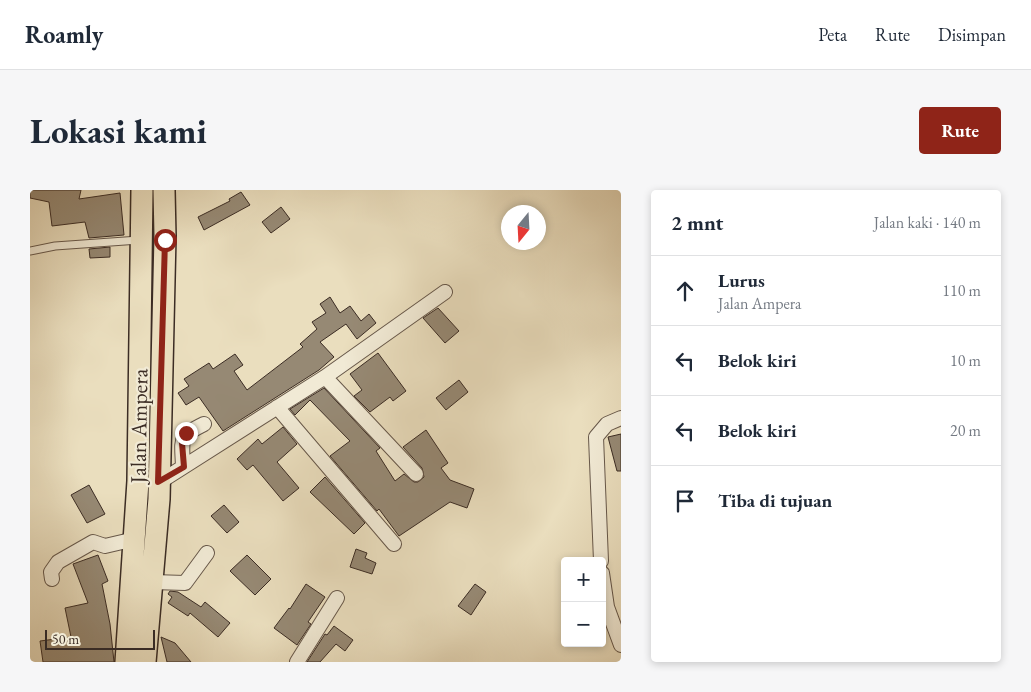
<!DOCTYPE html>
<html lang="id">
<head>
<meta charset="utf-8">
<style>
	:root { --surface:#fff; --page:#f6f6f7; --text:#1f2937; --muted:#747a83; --line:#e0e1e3; --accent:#8f2418 }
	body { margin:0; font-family:"EB Garamond",serif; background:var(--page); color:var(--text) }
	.controls { position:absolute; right:15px; bottom:15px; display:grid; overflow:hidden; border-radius:5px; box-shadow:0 2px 8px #0003 }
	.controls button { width:45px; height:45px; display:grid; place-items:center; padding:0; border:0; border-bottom:1px solid var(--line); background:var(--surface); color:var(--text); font:25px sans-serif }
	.compass { position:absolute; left:471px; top:15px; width:45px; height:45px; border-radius:50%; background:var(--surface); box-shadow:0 2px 8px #0003; rotate:198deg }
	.scale { position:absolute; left:15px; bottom:12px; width:110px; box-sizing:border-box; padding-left:5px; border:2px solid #3b2c24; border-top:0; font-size:14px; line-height:18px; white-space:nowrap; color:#3b2c24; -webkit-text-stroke:4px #f1ead5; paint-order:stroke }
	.stop { position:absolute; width:15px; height:15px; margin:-11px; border:4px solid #8f2418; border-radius:50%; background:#fff }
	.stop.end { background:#8f2418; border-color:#fff; box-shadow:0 1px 5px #0008 }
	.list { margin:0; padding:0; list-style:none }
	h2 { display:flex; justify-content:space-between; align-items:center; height:65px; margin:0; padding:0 20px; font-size:21px }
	h2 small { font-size:16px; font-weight:400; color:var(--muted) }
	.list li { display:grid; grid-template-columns:32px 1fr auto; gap:15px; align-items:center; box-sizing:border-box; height:70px; padding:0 20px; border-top:1px solid var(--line) }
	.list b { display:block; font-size:19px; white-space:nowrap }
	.list p { margin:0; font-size:16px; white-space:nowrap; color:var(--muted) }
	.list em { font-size:16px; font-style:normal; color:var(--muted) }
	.icon { flex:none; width:28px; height:28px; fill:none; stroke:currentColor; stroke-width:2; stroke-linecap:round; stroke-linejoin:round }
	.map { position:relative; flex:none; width:591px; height:472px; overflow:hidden; border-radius:5px }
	header { display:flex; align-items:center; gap:30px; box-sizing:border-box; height:70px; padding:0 25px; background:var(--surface); border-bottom:1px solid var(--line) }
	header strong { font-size:24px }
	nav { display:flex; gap:28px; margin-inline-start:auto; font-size:18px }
	.intro { display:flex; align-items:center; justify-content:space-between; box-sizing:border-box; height:120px; padding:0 30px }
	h1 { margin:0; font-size:35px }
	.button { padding:12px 22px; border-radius:5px; background:var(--accent); color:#fff; font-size:18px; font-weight:700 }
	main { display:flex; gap:30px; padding:0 30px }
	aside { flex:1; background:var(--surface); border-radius:5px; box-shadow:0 2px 8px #0003 }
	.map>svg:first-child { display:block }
	.building { fill:#968974; stroke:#3b2c24 }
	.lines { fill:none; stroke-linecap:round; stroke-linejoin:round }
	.lane-casing { stroke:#67584a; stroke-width:9 }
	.street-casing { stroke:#67584a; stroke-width:16 }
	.primary-casing { stroke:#3b2c24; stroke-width:24 }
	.lane { stroke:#f1ead5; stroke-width:7 }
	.street { stroke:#f1ead5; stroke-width:14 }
	.primary { stroke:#eadebe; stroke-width:21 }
	.route { stroke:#8f2418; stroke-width:6 }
	.labels { text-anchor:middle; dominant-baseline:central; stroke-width:4.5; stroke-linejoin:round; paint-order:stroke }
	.street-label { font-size:22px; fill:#3b2c24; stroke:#f1ead5 }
</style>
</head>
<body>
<header>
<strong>Roamly</strong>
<nav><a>Peta</a><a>Rute</a><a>Disimpan</a></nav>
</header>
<div class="intro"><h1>Lokasi kami</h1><a class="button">Rute</a></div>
<main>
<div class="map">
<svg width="591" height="472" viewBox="0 0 591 472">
	<rect width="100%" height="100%" fill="#eadebe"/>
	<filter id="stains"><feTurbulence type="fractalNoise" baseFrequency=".004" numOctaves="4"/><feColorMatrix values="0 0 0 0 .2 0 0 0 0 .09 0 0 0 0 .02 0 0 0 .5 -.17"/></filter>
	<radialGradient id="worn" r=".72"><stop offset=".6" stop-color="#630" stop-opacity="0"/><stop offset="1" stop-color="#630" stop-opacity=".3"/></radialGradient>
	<path class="building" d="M0,0h51l-2,9 41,-6 4,42 -35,3 -4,-16 -33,4 -3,-24 -19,-4z
		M211,2l9,13 -46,25 -6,-13 32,-16 -1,-2z
		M251,17l9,12 -19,14 -9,-11z
		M80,57v10l-20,1 -1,-9z
		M300,107l10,16 10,-7 11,15 8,-7 7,9 -19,16 -11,-15 -26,18 14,15 -15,13 -96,61 -24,-34 -13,8 -8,-12 11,-7 -5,-7 25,-16 4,6 22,-15 8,11 -9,6 13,19 56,-43 -3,-3 17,-15 -5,-7 14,-9 -6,-9z
		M408,118l21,23 -14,12 -22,-25z
		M348,163l28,38 -13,10 -3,-4 -20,15 -16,-16 8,-6 -12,-16z
		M429,190l9,12 -22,18 -10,-12z
		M294,198l56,60 -4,3 19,30 9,-7 10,8h4l6,-5 -2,-9 -19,-21 23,-17 22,33 -7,5 9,12 24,9 -7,19 -17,-6 -51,34 -20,-27 -2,2 -47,-55 20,-15 -40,-41 -15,15 -5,-6z
		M253,237l14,17 -20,18 22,26 -16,13 -30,-36 -6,5 -10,-11 21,-20 4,5z
		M591,244v37h-4l-9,-34z
		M295,287l40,46 -11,11 -44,-42z
		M59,295l16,29 -18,9 -16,-28z
		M194,315l15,17 -12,11 -16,-17z
		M326,359l11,4 -2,5 11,5 -4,11 -22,-7z
		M68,365l10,26 -6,3 8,40 4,38h-71l-3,-21 31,-4 -6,-29 23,-5 -15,-39z
		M217,365l24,24 -16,16 -25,-24z
		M276,394l19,13 -17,25 3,2 -14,21 -23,-17 15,-20 1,1z
		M445,394l11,8 -15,23 -13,-9z
		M140,401l8,1 23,15 4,-5 25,21 -12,14 -28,-24 -2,3 -20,-13 4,-6 -4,-3z
		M304,436l19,14 -8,11 -9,-7 -16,18h-13l18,-28 2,1z
		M131,447l14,6 16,19h-24z"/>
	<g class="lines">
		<defs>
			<path id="lane" d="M0,61l25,-5 84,-6"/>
			<path id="street" d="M295,187l91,97
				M247,217l117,137
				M153,277c-1,-29 -5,-30 21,-43
				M128,293l167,-106 120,-85
				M571,371l-5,-124 11,-13 14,-6
				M572,383l5,34 14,38
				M22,389l-1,-7 7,-10 35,-20 12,4 30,-7
				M123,392l32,1 22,-30
				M267,472l40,-64"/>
			<path id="primary" d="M96,472l12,-181 4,-291
				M115,472l14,-163 6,-263 -1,-46"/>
		</defs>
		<use href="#lane" class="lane-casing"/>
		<use href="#street" class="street-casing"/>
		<use href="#primary" class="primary-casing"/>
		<use href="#lane" class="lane"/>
		<use href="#street" class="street"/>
		<use href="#primary" class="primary"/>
	</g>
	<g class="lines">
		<path class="route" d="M135,50l-7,242 26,-15 -2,-24 4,-10"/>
	</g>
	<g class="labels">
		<g class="street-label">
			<text transform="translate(109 236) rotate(-89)">Jalan Ampera</text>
		</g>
	</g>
	<rect width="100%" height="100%" filter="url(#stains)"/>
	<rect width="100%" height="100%" fill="url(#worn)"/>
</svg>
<div class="controls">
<button>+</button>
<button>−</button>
</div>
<svg class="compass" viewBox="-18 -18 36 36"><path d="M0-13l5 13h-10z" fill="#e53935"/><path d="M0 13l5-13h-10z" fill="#747a83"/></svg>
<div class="scale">50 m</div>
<div class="stop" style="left:135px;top:50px"></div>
<div class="stop end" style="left:156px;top:243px"></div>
</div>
<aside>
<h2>2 mnt<small>Jalan kaki · 140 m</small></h2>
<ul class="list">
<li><svg class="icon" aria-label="ahead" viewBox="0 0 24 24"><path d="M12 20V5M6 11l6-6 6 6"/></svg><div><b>Lurus</b><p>Jalan Ampera</p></div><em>110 m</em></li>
<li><svg class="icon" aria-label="left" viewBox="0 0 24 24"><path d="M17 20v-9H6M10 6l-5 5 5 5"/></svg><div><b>Belok kiri</b></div><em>10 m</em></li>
<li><svg class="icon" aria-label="left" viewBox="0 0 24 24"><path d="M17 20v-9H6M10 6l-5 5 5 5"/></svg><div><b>Belok kiri</b></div><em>20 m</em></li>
<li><svg class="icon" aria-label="arrive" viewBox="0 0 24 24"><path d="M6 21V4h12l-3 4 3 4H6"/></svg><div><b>Tiba di tujuan</b></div></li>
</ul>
</aside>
</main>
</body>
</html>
